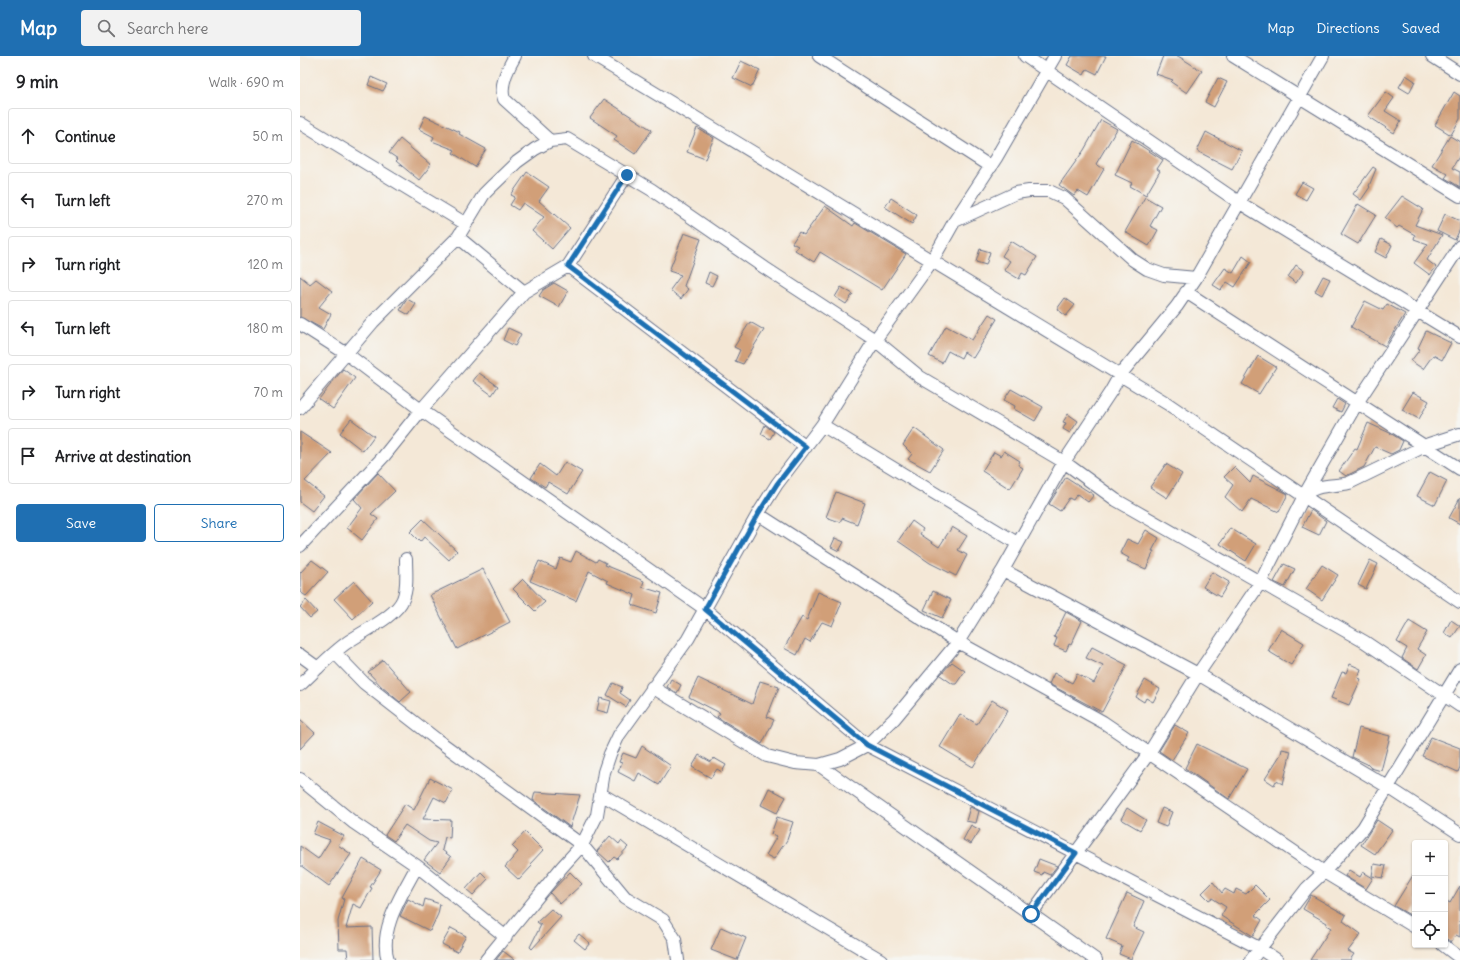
<!DOCTYPE html>
<html lang="en">
<head>
<meta charset="utf-8">
<style>
	:root { --surface:#fff; --page:#f2f2f2; --text:#202124; --muted:#757577; --line:#e0e0e0; --accent:#1f6fb2 }
	body { margin:0; font-family:Delius,sans-serif; background:var(--page); color:var(--text) }
	.controls { position:absolute; right:12px; bottom:12px; display:grid; overflow:hidden; border-radius:4px; box-shadow:0 1px 3px #0004 }
	.controls button { width:36px; height:36px; display:grid; place-items:center; padding:0; border:0; border-bottom:1px solid var(--line); background:var(--surface); color:var(--text); font:20px sans-serif }
	.stop { position:absolute; width:12px; height:12px; margin:-9px; border:3px solid #1f6fb2; border-radius:50%; background:#fff }
	.stop.end { background:#1f6fb2; border-color:#fff; box-shadow:0 1px 4px #0008 }
	.list { margin:0; padding:0; list-style:none }
	h2 { display:flex; justify-content:space-between; align-items:center; height:52px; margin:0; padding:0 16px; font-size:17px }
	h2 small { font-size:13px; font-weight:400; color:var(--muted) }
	.list li { display:grid; grid-template-columns:26px 1fr auto; gap:12px; align-items:center; box-sizing:border-box; height:56px; margin:0 8px 8px; padding:0 8px; border:1px solid var(--line); border-radius:4px }
	.list b { display:block; font-size:15px; white-space:nowrap }
	.list em { font-size:13px; font-style:normal; color:var(--muted) }
	.actions { display:flex; gap:8px; padding:12px 16px }
	.actions a { flex:1; padding:9px 0; border:1px solid var(--accent); border-radius:4px; text-align:center; font-size:14px; color:var(--accent) }
	.actions .main { background:var(--accent); color:#fff }
	.icon { flex:none; width:22px; height:22px; fill:none; stroke:currentColor; stroke-width:2; stroke-linecap:round; stroke-linejoin:round }
	.map { position:relative; flex:none; width:1160px; height:904px; overflow:hidden }
	header { display:flex; align-items:center; gap:24px; box-sizing:border-box; height:56px; padding:0 20px; background:var(--accent); color:#fff }
	header strong { font-size:19px }
	nav { display:flex; gap:22px; margin-inline-start:auto; font-size:14px }
	.search { width:280px; height:36px; background:var(--page); display:flex; align-items:center; gap:10px; box-sizing:border-box; padding:0 14px; border-radius:4px; color:var(--muted); font-size:15px }
	main { display:flex }
	aside { flex:1; background:var(--surface) }
	.map>svg:first-child { display:block }
	.building { fill:#d19f78 }
	.lines { fill:none; stroke-linecap:round; stroke-linejoin:round }
	.street-casing { stroke:#677088; stroke-width:14 }
	.street { stroke:#fff; stroke-width:12 }
	.route { stroke:#1f6fb2; stroke-width:5 }
</style>
</head>
<body>
<header>
<strong>Map</strong>
<div class="search"><svg class="icon" aria-label="search" viewBox="0 0 24 24"><circle cx="10" cy="10" r="6"/><path d="M15 15l6 6"/></svg>Search here</div>
<nav><a>Map</a><a>Directions</a><a>Saved</a></nav>
</header>
<main>
<aside>
<h2>9 min<small>Walk · 690 m</small></h2>
<ul class="list">
<li><svg class="icon" aria-label="ahead" viewBox="0 0 24 24"><path d="M12 20V5M6 11l6-6 6 6"/></svg><div><b>Continue</b></div><em>50 m</em></li>
<li><svg class="icon" aria-label="left" viewBox="0 0 24 24"><path d="M17 20v-9H6M10 6l-5 5 5 5"/></svg><div><b>Turn left</b></div><em>270 m</em></li>
<li><svg class="icon" aria-label="right" viewBox="0 0 24 24"><path d="M7 20v-9h11M14 6l5 5-5 5"/></svg><div><b>Turn right</b></div><em>120 m</em></li>
<li><svg class="icon" aria-label="left" viewBox="0 0 24 24"><path d="M17 20v-9H6M10 6l-5 5 5 5"/></svg><div><b>Turn left</b></div><em>180 m</em></li>
<li><svg class="icon" aria-label="right" viewBox="0 0 24 24"><path d="M7 20v-9h11M14 6l5 5-5 5"/></svg><div><b>Turn right</b></div><em>70 m</em></li>
<li><svg class="icon" aria-label="arrive" viewBox="0 0 24 24"><path d="M6 21V4h12l-3 4 3 4H6"/></svg><div><b>Arrive at destination</b></div></li>
</ul>
<div class="actions"><a class="main">Save</a><a>Share</a></div>
</aside>
<div class="map">
<svg width="1160" height="904" viewBox="0 0 1160 904">
	<rect width="100%" height="100%" fill="#f6f6f2"/>
	<filter id="ink" filterUnits="userSpaceOnUse"><feTurbulence type="fractalNoise" baseFrequency=".025" numOctaves="2"/><feDisplacementMap in="SourceGraphic" scale="8" xChannelSelector="R" yChannelSelector="G"/><feConvolveMatrix kernelMatrix="1 2 1 2 8 2 1 2 1" color-interpolation-filters="sRGB"/></filter>
	<filter id="wash" filterUnits="userSpaceOnUse"><feTurbulence type="fractalNoise" baseFrequency=".012" numOctaves="4" result="noise"/><feDisplacementMap in="SourceGraphic" scale="16" xChannelSelector="R" yChannelSelector="G"/><feGaussianBlur stdDeviation="0.9" result="paint"/><feColorMatrix in="noise" values="0 0 0 0 0 0 0 0 0 0 0 0 0 0 0 0 0 1.4 0 .05"/><feComposite in="paint" operator="in"/></filter>
	<g filter="url(#wash)">
		<rect width="100%" height="100%" fill="#f4e8d7"/>
		<g id="blocks">
			<path class="building" d="M772,0h34l-9,18 -10,-5 -3,6 -17,-10z
				M863,0h15l24,15 -15,22 -16,-11 2,-2 -17,-6z
				M441,5l19,9 -8,17 -19,-9z
				M1106,19l9,6 -6,12 -10,-6z
				M71,21l16,7 -4,7 -15,-6z
				M918,22l9,4 -13,25 -9,-5z
				M1086,36l8,6 -9,13 16,10 -7,12 -26,-17z
				M1154,36l6,4v23l-9,16 -16,-10z
				M304,43l48,31 -17,24 -21,-14 3,-4 -27,-18z
				M125,60l35,16 -1,2 27,15 -11,18 -22,-14 2,-3 -23,-9 2,-4 -15,-8z
				M801,64l16,9 -21,35 8,5 -16,28 -10,-6 -4,5 -15,-11 25,-35z
				M397,72l17,10 -9,21 -18,-7z
				M906,76l36,19 -10,18 -35,-18z
				M1150,80l10,6v13l-8,13 8,4v15l-15,-9 3,-4 -16,-9z
				M100,83l31,26 -12,15 -23,-19 2,-2 -9,-6z
				M832,84l31,20 -6,9 3,2 -14,24 -16,-9 2,-3 -17,-8z
				M1073,111l3,2 -7,17 1,1 -9,13 -8,-6z
				M227,116l22,15 -10,14 31,27 -18,21 -20,-18 12,-14 -21,-14 -5,7 -8,-5 5,-8 -4,-2z
				M1002,126l11,6 -7,12 -11,-6z
				M1102,140l21,13 -8,16 27,10 -15,25 9,7 -6,8 -16,-12 14,-19 -14,-5 1,-4 -16,-9 -2,2 -12,-10z
				M845,141l16,9 -11,20 8,4 -9,16 -24,-14z
				M591,142l26,17 -5,9 -27,-17z
				M1058,148l18,11 -18,29 -17,-10z
				M525,150l28,20 2,-3 51,31 -24,36 -62,-38 -6,10 -19,-12 3,-4 -6,-3 7,-11 5,3z
				M1145,158l15,7v8l-5,11 -18,-9z
				M384,177l17,6 -17,47 4,3 -7,10 -11,-9 11,-15 -12,-4z
				M1081,183l11,6 -6,13 -11,-6z
				M711,185l26,16 -11,18 -4,-2 -3,6 -15,-9 6,-9 -8,-5z
				M680,193l10,3 -4,13 -10,-3z
				M943,200l8,6 -16,25 -8,-5 -6,8 -8,-5 12,-17 8,5z
				M996,209l8,6 -8,12 -8,-6z
				M409,216l8,4 -5,10 -7,-3z
				M0,220l10,8 6,-5 16,12 -13,16 12,7 -8,15 -23,-12z
				M1023,220l7,3 -8,16 -7,-4z
				M254,227l14,8 -9,16 -20,-11 4,-6z
				M541,231l12,7 -7,10 -11,-7z
				M765,242l10,7 -9,11 -9,-7z
				M107,243l9,5 -7,11 -9,-5z
				M1065,245l18,9 4,-6 18,10 -20,32 -34,-19z
				M689,258l8,5 -24,39 -9,-6 -3,6 -13,-7 -6,12 -13,-7 17,-30 26,14z
				M450,266l14,8 -21,34 -8,-3 5,-11 -6,-3z
				M208,272l13,6 -6,12 -12,-6z
				M1126,275l25,12 -9,17 -9,-5 -10,14 -12,-8 9,-12 -2,-1z
				M958,300l18,11 -17,27 -17,-10z
				M43,313l12,9 -22,31 -14,-10z
				M179,317l19,13 -6,9 -19,-14z
				M711,333l32,18 -8,14 -21,-12 1,-3 -11,-6z
				M1113,336l16,9 -10,18 -17,-9z
				M1037,343l8,5 -4,8 -9,-4z
				M768,358l10,7 -8,12 -7,-4 3,-6 -3,-1z
				M51,363l23,17 -11,15 -23,-18z
				M1068,367l22,10 13,8 -4,9 -8,4 -16,-7 -11,20 -18,9 -7,-5 16,-23 2,1z
				M465,369l9,7 -4,7 -9,-5z
				M614,372l30,22 -14,21 -22,-12 4,-5 -9,-9z
				M0,376l32,21 -27,28 19,15 -12,15 -12,-9z
				M704,395l16,10 -2,4 5,3 -13,21 -28,-18 12,-19 7,4z
				M265,406l17,10 -14,22 -20,-12 -3,5 -14,-9 9,-14 16,12z
				M866,408l16,10 -15,24 -17,-11z
				M934,411l16,16 3,-7 35,18 -9,18 -28,-13 -9,13 -17,-15 8,-12 -9,-8z
				M1130,416l17,9 -12,24 -18,-9z
				M78,417l17,18 -24,23 7,5 -16,21 -15,-12 15,-20 -8,-9z
				M766,421l28,18 -6,7 -11,-8 -4,6 -4,-2 -9,13 -11,-7z
				M536,436l29,11 -8,21 -15,-6 -2,4 -14,-5z
				M1160,442v26l-11,-6z
				M1011,454l15,11 -7,14 -17,-8z
				M123,463l34,32 -8,9 -25,-23 -4,5 -10,-10z
				M612,465l11,8 -3,5 19,13 13,-20 15,9 -9,14 9,5 -11,21 -26,-13 -32,-22z
				M930,472l26,16 -10,17 -26,-17z
				M846,474l13,8 -7,13h2l-8,18 -19,-8 2,-3 -9,-5 7,-14 11,5z
				M535,482l9,4 -5,9 -8,-4z
				M276,495l20,11 2,-3 8,4 -1,2 39,16 -2,6 20,6 -6,20 -24,-8 3,-10 -28,-12 1,-2 -19,-10 -13,30 -46,-20 9,-20 17,8 4,-11 11,4z
				M12,504l16,12 -22,24 -6,-4v-19z
				M1070,504l8,4 -12,25 -8,-4z
				M984,508l11,5 -10,18 -11,-5z
				M1022,509l16,10 -16,25 -16,-11z
				M183,513l27,53 -53,27 -27,-54z
				M912,516l17,10 -9,15 -17,-10z
				M223,523l22,23 -10,9 -22,-22z
				M54,525l18,20 -19,18 -19,-20z
				M633,535l18,9 -9,18 -18,-8z
				M518,536l24,10 -10,24 -10,-4 -12,20 -5,-3 -8,16 -13,-7 18,-31 5,3z
				M6,544l11,12 -7,6 -10,-11z
				M766,556l16,9 -11,24 -2,-1 -3,7 -12,-5 3,-8 -3,-1z
				M1151,564l9,6 -8,12 -8,-5z
				M1109,565l18,11 -10,17 9,6 -8,14 -16,-11 5,-10 -10,-6z
				M981,573l23,14 -13,22 -23,-14z
				M792,591l35,18 -25,47 -53,-28 5,-11 18,10 5,-9 17,9 9,-17 -17,-8z
				M83,604l28,32 -11,10 -18,-15 -14,-15z
				M652,606l13,9 -9,13h-3l-13,-9z
				M1050,608l11,5 -3,9 3,1 -12,26 -18,-7 11,-26 4,1z
				M398,622l54,26 8,-23 19,6 -12,30 7,3 -12,24 -45,-27 3,-4 -31,-16z
				M371,623l10,6 -4,8 -10,-6z
				M845,624l15,9 -7,13 -7,-4 -2,4 -8,-5z
				M313,627l9,4 -2,6 10,7 -4,7 -19,-12z
				M300,642l11,3 -3,12 -11,-3z
				M692,644l16,10 -35,57 -33,-20 20,-33 17,10z
				M0,663l15,14 -15,16z
				M875,669l14,8 -17,27 -13,-9z
				M1059,672l31,8 -9,35 -10,-3 -4,-4 -15,-7z
				M1131,681l29,11v19l-2,5 -36,-16z
				M897,688l50,25 -18,30 -44,-31z
				M342,690l29,20 -12,19 -20,-12 -4,8 -17,-9 4,-9 -3,-1 4,-9 13,5z
				M982,693l9,2 -8,33 -7,-3 -2,4 -9,-6 16,-25z
				M399,699l12,7 3,-4 12,7 -4,7 -5,-3 -6,9 -19,-11z
				M130,722l23,12 -7,13 -12,-6 -11,22 28,1 -1,18 -5,-1 -3,13 9,7 -11,15 -16,-12 13,-17 -8,-2 -24,-16 -11,16 -9,-6 20,-31 9,6z
				M469,732l17,9 -9,16 -16,-8z
				M235,736l45,3 -10,32 -37,-27z
				M670,751l9,4 -3,12 -10,-2z
				M827,752l19,12 -6,10 -19,-11z
				M862,752l10,4 -6,15 -10,-4z
				M477,761l16,5 -6,18 -13,19 -8,-4 11,-19 -6,-2z
				M1077,764l15,10 -17,24 -14,-9z
				M18,766l26,14 -6,9 13,9 -22,32 -29,-21v-19l18,13 12,-19 -17,-6z
				M671,769l9,5 -9,14 -8,-4z
				M225,776l18,18 -13,14 2,2 -13,14 -14,-13 13,-15 -6,-6z
				M310,780l9,8 2,-3 7,6 -11,12 -3,-2 -5,5 -12,-11z
				M63,803l18,11 -11,17 2,1 -11,20 -8,-4 -7,24 26,-1 1,33h-25l-1,-11h-8l-1,-28 6,-22 -2,-1z
				M739,803l18,7 -7,9 -7,-3 -1,3 -8,-3z
				M1074,808l12,2 -3,12 -11,-2z
				M1049,814l11,7 3,-5 10,6 -7,11 -21,-13z
				M181,816l7,7 -15,16 -7,-6z
				M270,816l12,12 -22,20 -10,-11z
				M1115,816v34l-5,9 -16,-9z
				M913,826l9,11 3,-4 9,5 2,-5 10,5 9,-9 15,15 -15,15 7,5 -9,16 -32,-20 5,-9 -14,-9 -3,2 -7,-7z
				M1160,830v51l-4,-2 -5,7 -6,-4v-38l5,3z
				M827,837l17,8 -11,26 11,5 -13,27 -12,-5 3,-8 -16,-7z
				M1011,839l35,20 -3,6 18,13 -13,17 6,3 -4,6h-40l21,-32 -5,-3 1,-2 -24,-14z
				M108,843l15,8 2,-8 15,5 -2,10 -8,17 -30,-15z
				M251,853l10,8 -29,32 -2,-2 11,-22 -4,-3z
				M421,871l25,11 -9,22 -26,-10z
				M151,872l15,8 -9,16 -15,-8z
				M279,878l11,9 -5,6 -11,-9z
				M203,895l12,9h-19z"/>
		</g>
	</g>
	<g filter="url(#ink)">
		<use href="#blocks" fill-opacity="0" stroke="#677088" stroke-width="1"/>
		<g class="lines">
			<defs>
				<path id="street" d="M215,0c-7,12 -16,29 -11,43l46,42
					M294,0l574,348 292,198
					M519,0l172,111
					M725,0l215,147 220,134
					M933,0l227,140
					M1132,0l28,18
					M0,67l166,101
					M655,165l61,-28 13,-2h20l15,7 69,62 14,9 17,6 32,3
					M158,181l66,55
					M268,210l238,181
					M886,236l274,177
					M0,268l47,30 74,56 284,199 162,136 392,203 18,12
					M0,352l73,-86 85,-85 26,-43 7,-7 26,-25 18,-13 15,-8 17,-2 85,51 113,78 110,72 45,37 144,85 47,-71 9,-16 57,-69 19,-28 127,-222
					M522,369l195,118
					M1005,438l52,-91 103,-157
					M458,458l200,128 145,80 221,150 91,55
					M0,490l84,-90 37,-46 103,-118 44,-26 59,-91
					M703,514l195,104 190,113 72,47
					M35,597l29,30 72,56 146,106 43,52 38,23 12,19 3,21
					M0,599l18,13
					M0,629c15,-14 29,-29 45,-41 16,-12 51,-27 58,-45 5,-12 3,-27 3,-40
					M352,631l115,69 28,7 24,2 21,-6 27,-14 27,-26 64,-77 45,-72 61,-108 52,38 249,142 95,64
					M519,709l277,195
					M0,723l54,44 63,43 89,71
					M301,738l280,166
					M731,858l118,-161 49,-79 62,-91 44,-87c11,-13 30,-9 45,-13l80,-39 31,-10
					M1143,889l17,13
					M88,904c-10,-31 15,-67 29,-94
					M186,904l76,-93 20,-22 15,-30 7,-43 6,-18 9,-19 69,-96 70,-125 19,-30 45,-59 53,-85 57,-79 22,-39 42,-64 59,-102
					M951,904l56,-72 17,-16 39,-44 97,-159"/>
			</defs>
			<use href="#street" class="street-casing"/>
			<use href="#street" class="street"/>
		</g>
	</g>
	<g class="lines" filter="url(#ink)">
		<path class="route" d="M327,119l-59,91 238,181 -29,37 -19,30 -53,95 162,136 209,108 -45,61"/>
	</g>
</svg>
<div class="controls">
<button>+</button>
<button>−</button>
<button><svg class="icon" aria-label="locate" viewBox="0 0 24 24"><circle cx="12" cy="12" r="6"/><path d="M12 2v4M12 18v4M2 12h4M18 12h4"/></svg></button>
</div>
<div class="stop" style="left:731px;top:858px"></div>
<div class="stop end" style="left:327px;top:119px"></div>
</div>
</main>
</body>
</html>
